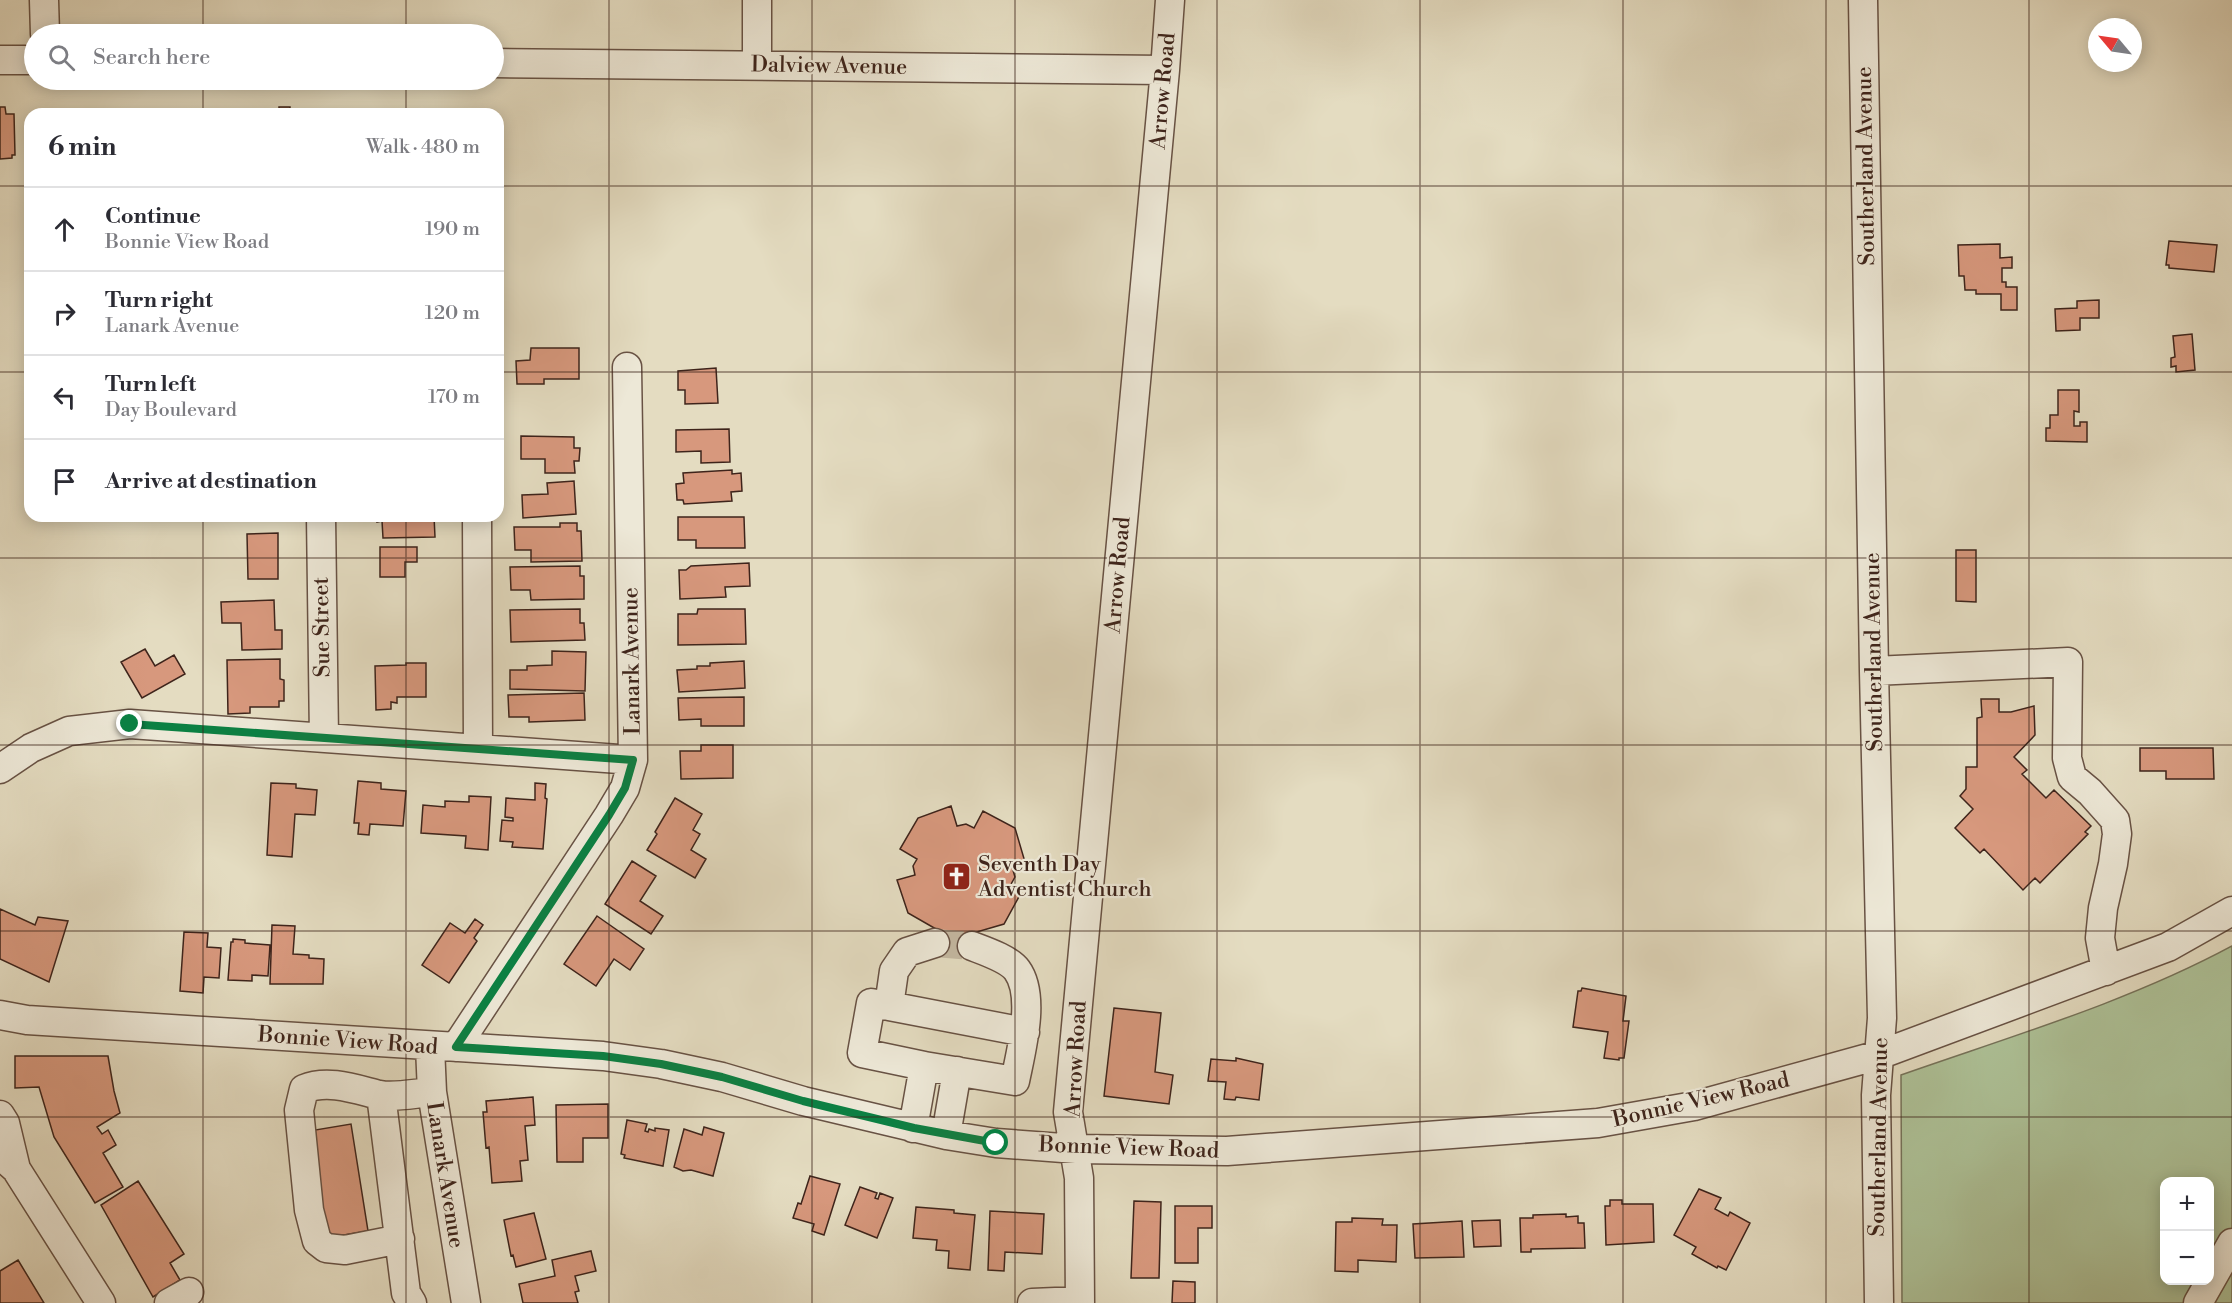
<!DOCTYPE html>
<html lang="en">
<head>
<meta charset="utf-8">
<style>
	:root { --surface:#fff; --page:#f2f2f3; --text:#2b2b33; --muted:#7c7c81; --line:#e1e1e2 }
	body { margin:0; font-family:"Libre Bodoni",serif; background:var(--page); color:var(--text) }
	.controls { position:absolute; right:18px; bottom:18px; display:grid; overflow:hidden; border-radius:12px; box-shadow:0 3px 15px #0003 }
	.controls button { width:54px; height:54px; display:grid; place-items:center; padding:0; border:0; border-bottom:2px solid var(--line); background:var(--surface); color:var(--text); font:30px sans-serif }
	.compass { position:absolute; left:2088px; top:18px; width:54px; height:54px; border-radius:50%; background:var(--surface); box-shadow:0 3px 15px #0003; rotate:299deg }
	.stop { position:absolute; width:18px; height:18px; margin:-14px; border:4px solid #0b8043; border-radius:50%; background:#fff }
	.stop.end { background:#0b8043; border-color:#fff; box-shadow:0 2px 6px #0008 }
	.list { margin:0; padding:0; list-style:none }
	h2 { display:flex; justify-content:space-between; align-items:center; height:78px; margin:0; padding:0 24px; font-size:26px }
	h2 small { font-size:20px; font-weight:400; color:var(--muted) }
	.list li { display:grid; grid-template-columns:39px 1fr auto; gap:18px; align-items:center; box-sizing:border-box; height:84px; padding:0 24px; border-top:2px solid var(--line) }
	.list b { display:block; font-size:22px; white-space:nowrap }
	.list p { margin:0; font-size:20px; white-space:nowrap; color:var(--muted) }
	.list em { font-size:20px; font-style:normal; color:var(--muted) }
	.icon { flex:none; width:33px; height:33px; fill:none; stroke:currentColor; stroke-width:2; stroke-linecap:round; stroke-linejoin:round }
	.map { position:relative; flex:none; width:2232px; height:1303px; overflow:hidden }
	.search { position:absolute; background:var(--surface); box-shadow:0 3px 15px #0003; left:24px; top:24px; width:480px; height:66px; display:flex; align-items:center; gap:15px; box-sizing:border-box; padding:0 21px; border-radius:33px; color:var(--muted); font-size:22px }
	.panel { position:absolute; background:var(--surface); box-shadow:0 3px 15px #0003; left:24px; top:108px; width:480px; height:414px; border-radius:18px }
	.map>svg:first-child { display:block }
	.grass { fill:#aec298; stroke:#76735a; stroke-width:1.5; fill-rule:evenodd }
	.building { fill:#d7987d; stroke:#3e241b; stroke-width:1.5 }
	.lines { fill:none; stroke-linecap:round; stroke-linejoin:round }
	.minor-tunnel { stroke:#c3b7a0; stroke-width:28; stroke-dasharray:28 14; stroke-linecap:butt }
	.minor-casing { stroke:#685244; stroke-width:31 }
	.minor { stroke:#ede8d7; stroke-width:28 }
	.route { stroke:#0b8043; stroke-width:8 }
	.grid { fill:none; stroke:#3e241b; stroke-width:1.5; stroke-opacity:0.55 }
	.labels { text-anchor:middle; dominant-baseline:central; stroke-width:4.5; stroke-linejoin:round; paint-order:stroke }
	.street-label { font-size:22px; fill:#3e241b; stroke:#ede8d7 }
	.poi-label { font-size:22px; fill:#3e241b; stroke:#ede8d7; text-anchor:start }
</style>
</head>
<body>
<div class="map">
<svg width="2232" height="1303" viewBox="0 0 2232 1303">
	<rect width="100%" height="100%" fill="#e4dcc1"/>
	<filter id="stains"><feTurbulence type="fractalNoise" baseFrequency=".00333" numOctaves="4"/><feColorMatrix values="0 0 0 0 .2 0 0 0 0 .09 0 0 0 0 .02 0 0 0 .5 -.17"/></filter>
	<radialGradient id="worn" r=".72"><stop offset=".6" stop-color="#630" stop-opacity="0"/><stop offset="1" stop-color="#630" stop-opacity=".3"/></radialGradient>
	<path class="grass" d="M2232,946v357h-330l-1,-228c111,-39 227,-73 331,-129zM2164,1182h46v98h-46z"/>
	<path class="building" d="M0,107h5l1,7h8l1,41h-3v3l-12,1z
		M279,107h11v6l19,1h-30z
		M73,110h32v4h-32z
		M2169,241l48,4 -3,27 -45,-4v-3h-3z
		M2000,244v14l12,-1v11h-10v14h4v5h11v23h-16v-16h-25v-4h-11l-1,-14h-5l-1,-31z
		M2099,300v18h-19v12l-24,1 -1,-22 22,-1v-7z
		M2192,334l3,36 -19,2v-6l-5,1v-9l4,-1 -2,-21z
		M531,348h48v31h-35v5h-27l-1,-23 14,-1z
		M716,368l2,35 -33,1v-14h-7v-19z
		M2058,390h21v22l-5,-1v15h6v-4h7v20l-41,-1v-13h4v-13h8z
		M729,429l1,33 -29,1v-12l-25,1v-22z
		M521,436l53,1v11h6l-1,13h-5l1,12h-30v-14h-24z
		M732,470v4l9,-1 1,18 -11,1 1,9 -48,3 -1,-4h-6l-1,-16 8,-1 -1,-10z
		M574,481l2,33 -53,4 -1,-23 26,-1 -1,-11z
		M230,516h47v2l-47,2z
		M377,516h57l1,21 -52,1 -1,-17 -5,1z
		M678,517h66l1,31h-49v-8h-18z
		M560,523h17v8h4l1,30 -51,1v-12h-16l-1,-23h46z
		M278,533v46h-30l-1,-45z
		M380,547h37v15h-12v15h-25z
		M1956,550h20v52l-20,-1z
		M749,563l1,23 -25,1 1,10 -46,2 -1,-29h7l5,-4z
		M580,566v10h4v23l-53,1 -1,-10h-19l-1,-23z
		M274,600l1,30h7v19l-40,1 -1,-27h-19l-1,-21z
		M580,609v14h4l1,17 -74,2 -1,-32z
		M698,609h47l1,35 -68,1v-31h19z
		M145,649l10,17 19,-11 11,19 -43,24 -21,-36z
		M552,651l34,1 -1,39 -75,-2v-19h17v-4l25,-1z
		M280,659v20l4,1v21h-5v6h-29v6l-22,1 -1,-54z
		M744,661l1,27 -66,4 -2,-22 20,-1v-3h13v-3z
		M406,663h20v34h-29v6l-6,-1v7l-15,1 -1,-44 31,-1z
		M584,693l1,27 -56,2v-5h-20l-1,-22z
		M744,697v29h-43v-7l-22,1 -1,-22z
		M1981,699h18v13h12l23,-6 1,29 -21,22 13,13 -5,4 24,24 8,-8 37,36 -6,6 3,2 -48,49 -5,-5 -12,12 -39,-41 -4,4 -25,-25 18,-19 -13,-13 6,-7v-22h11v-49l5,-1z
		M701,745h32v33l-52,1 -1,-28h21z
		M2140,748h73l1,31h-48v-8h-26z
		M358,781l23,2v6l25,2 -3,35 -33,-2 -1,11 -11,-1 1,-11h-5z
		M271,783l25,1v4l21,2 -2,25 -20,-1 -3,43 -25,-2z
		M535,783l11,1 -1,14 2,1 -4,50 -31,-2 1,-5 -13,-1 2,-21 11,1v-3l-8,-1 1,-19 29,2z
		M469,796l22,1 -3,53 -23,-2 1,-12 -45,-3 2,-28 22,2v-6l24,1z
		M675,798l27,16 -9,16 7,4 -9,16 15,9 -11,19 -48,-28 10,-16 -2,-2z
		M951,806l6,20 9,-2 8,4 9,-17 32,17 10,34 -13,5 3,10 -5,9 11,7 -17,31 -31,9 -3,23 -36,-3 2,-24 -28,-16 -11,-33 18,-5 -2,-9 4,-7 -17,-10 18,-31z
		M632,861l24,15 -16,25 23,15 -12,18 -46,-30z
		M0,909l35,16 3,-8 30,4 -19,61 -49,-23z
		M597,916l47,33 -14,21 -16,-11 -18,27 -32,-22z
		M475,919l8,6 -9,13 3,3 -28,42 -27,-18 28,-42 15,10z
		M272,925l23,1 -2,28 16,1v3l15,1 -1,25h-53z
		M184,932l24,1 -1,14 14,1 -2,30 -15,-1 -1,16 -23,-2z
		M233,939l12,1v3l25,2 -2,31 -16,-1v6l-24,-1 3,-38h2z
		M1582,988l44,8 -3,25h6l-5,37h-5v2l-15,-2 4,-26 -35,-5 5,-36h3z
		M1114,1008l47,5 -6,59 18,3 -4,29 -65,-8z
		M15,1056h93l6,35 6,22 -23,14 5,7 6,-4 8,15 -13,8 20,34 -28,16 -41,-66 -15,-50 -24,1z
		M1236,1058l27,6 -4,36 -23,-3 -1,3 -11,-1 2,-17 -18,-1 3,-22 25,2z
		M533,1097l2,28 -10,1 3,34 -8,1 2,20 -30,2 -3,-36 -3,1 -3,-36h4l-1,-11z
		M608,1104v34h-25v24h-26l-1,-57z
		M627,1120l20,4 -2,7 3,1 1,-3 6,2v-3l14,2 -6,36 -39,-8 1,-3 -4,-1z
		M351,1124l17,107 -42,7 -17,-107z
		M704,1127l20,6 -11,43 -22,-6 -8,1 -9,-4 10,-38 18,6z
		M810,1176l30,8 -16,51 -12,-4 2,-7 -21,-6 5,-15 3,1z
		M138,1181l46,73 -14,9 10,17 -27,17 -52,-92z
		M860,1187l17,6 -2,5 3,1 2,-6 13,5 -16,40 -32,-13z
		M1699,1189l22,9 -6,11 13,7 2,-4 20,11 -24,47 -8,-4 -1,2 -25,-14 4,-7 -22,-12z
		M1610,1200h12v4h31l1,38 -48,3 -1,-39h5z
		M1134,1201l27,1 -2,76h-28z
		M1175,1206h37v22h-14v35h-23z
		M916,1207l38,3v3l21,2 -5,55 -22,-2 1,-17 -13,-1 1,-10 -24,-2z
		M990,1211l54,3 -2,40 -37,-2 -1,19 -16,-1z
		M534,1213l12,46 -30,8 -3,-12 -2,1 -7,-36z
		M1566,1214v3l12,-1v7h6l1,25 -54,1v3h-10l-1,-34h13v-3z
		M1352,1218l31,1 -1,6h15l-1,37 -38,-2v12l-23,-1 1,-49h16z
		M1500,1220l1,26 -27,1 -2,-26z
		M1462,1221l2,36 -49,1 -2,-34z
		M591,1251l5,20 -21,5 4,15 -4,1 3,11h-55l-4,-19 36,-8 -3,-16z
		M18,1260l26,43h-44v-32z
		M1173,1281l22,1v21h-23z"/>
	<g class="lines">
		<path class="minor-tunnel" d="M935,943l37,3"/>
		<defs>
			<path id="minor" d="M44,0l1,34
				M757,0v65
				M1863,0l11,671 8,347 -6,77 3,208
				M0,60h34
				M494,63l671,7
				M321,516l3,222
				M477,516l1,232
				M1874,671l194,-9 -1,96 5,19 18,15 25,28 2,14 -4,30 -10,44 -3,30 6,33
				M0,769l31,-21 38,-17 61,-7 503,36
				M889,1006l136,26
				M0,1015l27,5 576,36 58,8 61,13 81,24 143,34 50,8 80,6 151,2 371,-28 96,-17 185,-51 289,-108 64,-36
				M430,1047l2,45 34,211
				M456,1047l153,-232 16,-27 8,-28 -6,-393
				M924,1066l91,15c6,-30 21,-85 2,-111 -8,-11 -32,-19 -45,-24
				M381,1095l25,198 6,10
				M0,1115l5,8 11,46
				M913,1128l11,-62 -62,-13 9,-50 18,3 5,-35 13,-19 28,-9
				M946,1135l11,-64
				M0,1155l16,14 85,134
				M400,1239l-55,11 -19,-2 -9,-7 -8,-31 -10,-100 5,-21c24,-10 51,0 75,6 16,3 37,-2 53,-3
				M169,1303l20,-11
				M1032,1303l47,-2
				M1080,1303l-1,-125 -11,-66 97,-1042 5,-70
				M2198,1303l34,-60"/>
		</defs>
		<use href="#minor" class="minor-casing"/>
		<use href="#minor" class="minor"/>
	</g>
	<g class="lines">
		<path class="route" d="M130,724l503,36 -8,28 -16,27 -153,232 147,9 58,8 61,13 81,24 111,27 82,15"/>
	</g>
	<path class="grid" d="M203,0v34M406,0v34M609,0v1303M812,0v1303M1015,0v1303M1217,0v1303M1420,0v1303M1623,0v1303M1826,0v1303M2029,0v1303M203,80v34M406,80v34M0,186h30M498,186h1734M0,372h30M498,372h1734M203,516v787M406,516v787M0,558h2232M0,745h2232M0,931h2232M0,1117h2232"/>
	<defs>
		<symbol id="church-square" viewBox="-11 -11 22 22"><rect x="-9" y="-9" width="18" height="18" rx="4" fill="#8f2418" stroke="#ede8d7"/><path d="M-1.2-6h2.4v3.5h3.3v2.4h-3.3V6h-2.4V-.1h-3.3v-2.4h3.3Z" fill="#fff"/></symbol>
	</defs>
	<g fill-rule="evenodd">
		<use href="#church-square" x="940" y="860" width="33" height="33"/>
	</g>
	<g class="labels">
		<g class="street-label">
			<text transform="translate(829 66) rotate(1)">Dalview Avenue</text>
			<text transform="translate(1163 91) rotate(-85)">Arrow Road</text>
			<text transform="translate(1866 166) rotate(-91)">Southerland Avenue</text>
			<text transform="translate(1118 575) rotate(-85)">Arrow Road</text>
			<text transform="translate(322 627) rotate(-91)">Sue Street</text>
			<text transform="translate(1874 652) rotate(-91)">Southerland Avenue</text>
			<text transform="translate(632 661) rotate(-91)">Lanark Avenue</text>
			<text transform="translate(348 1041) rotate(4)">Bonnie View Road</text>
			<text transform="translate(1076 1059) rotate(-87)">Arrow Road</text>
			<text transform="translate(1701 1100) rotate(-13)">Bonnie View Road</text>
			<text transform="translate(1879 1137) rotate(-89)">Southerland Avenue</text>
			<text transform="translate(1129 1148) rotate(2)">Bonnie View Road</text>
			<text transform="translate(445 1175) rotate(81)">Lanark Avenue</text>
		</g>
		<g class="poi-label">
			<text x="978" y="864">Seventh Day<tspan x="978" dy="25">Adventist Church</tspan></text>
		</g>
	</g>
	<rect width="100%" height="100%" filter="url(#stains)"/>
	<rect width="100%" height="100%" fill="url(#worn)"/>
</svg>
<div class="controls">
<button>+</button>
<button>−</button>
</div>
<svg class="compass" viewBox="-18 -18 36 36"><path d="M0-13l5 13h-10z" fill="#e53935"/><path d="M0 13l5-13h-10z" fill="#7c7c81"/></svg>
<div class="stop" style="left:996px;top:1143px"></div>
<div class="stop end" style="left:130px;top:724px"></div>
<div class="search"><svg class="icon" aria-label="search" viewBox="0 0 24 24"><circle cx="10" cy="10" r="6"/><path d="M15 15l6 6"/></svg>Search here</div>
<section class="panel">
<h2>6 min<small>Walk · 480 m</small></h2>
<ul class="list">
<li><svg class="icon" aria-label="ahead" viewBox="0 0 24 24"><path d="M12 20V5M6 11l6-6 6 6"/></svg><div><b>Continue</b><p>Bonnie View Road</p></div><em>190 m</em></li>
<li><svg class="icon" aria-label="right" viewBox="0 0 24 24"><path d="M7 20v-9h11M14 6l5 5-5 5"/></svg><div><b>Turn right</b><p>Lanark Avenue</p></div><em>120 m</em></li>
<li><svg class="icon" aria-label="left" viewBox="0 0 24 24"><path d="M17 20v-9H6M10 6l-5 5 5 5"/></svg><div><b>Turn left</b><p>Day Boulevard</p></div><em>170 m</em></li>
<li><svg class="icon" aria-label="arrive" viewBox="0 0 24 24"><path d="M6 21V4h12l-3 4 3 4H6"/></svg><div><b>Arrive at destination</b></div></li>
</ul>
</section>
</div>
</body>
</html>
